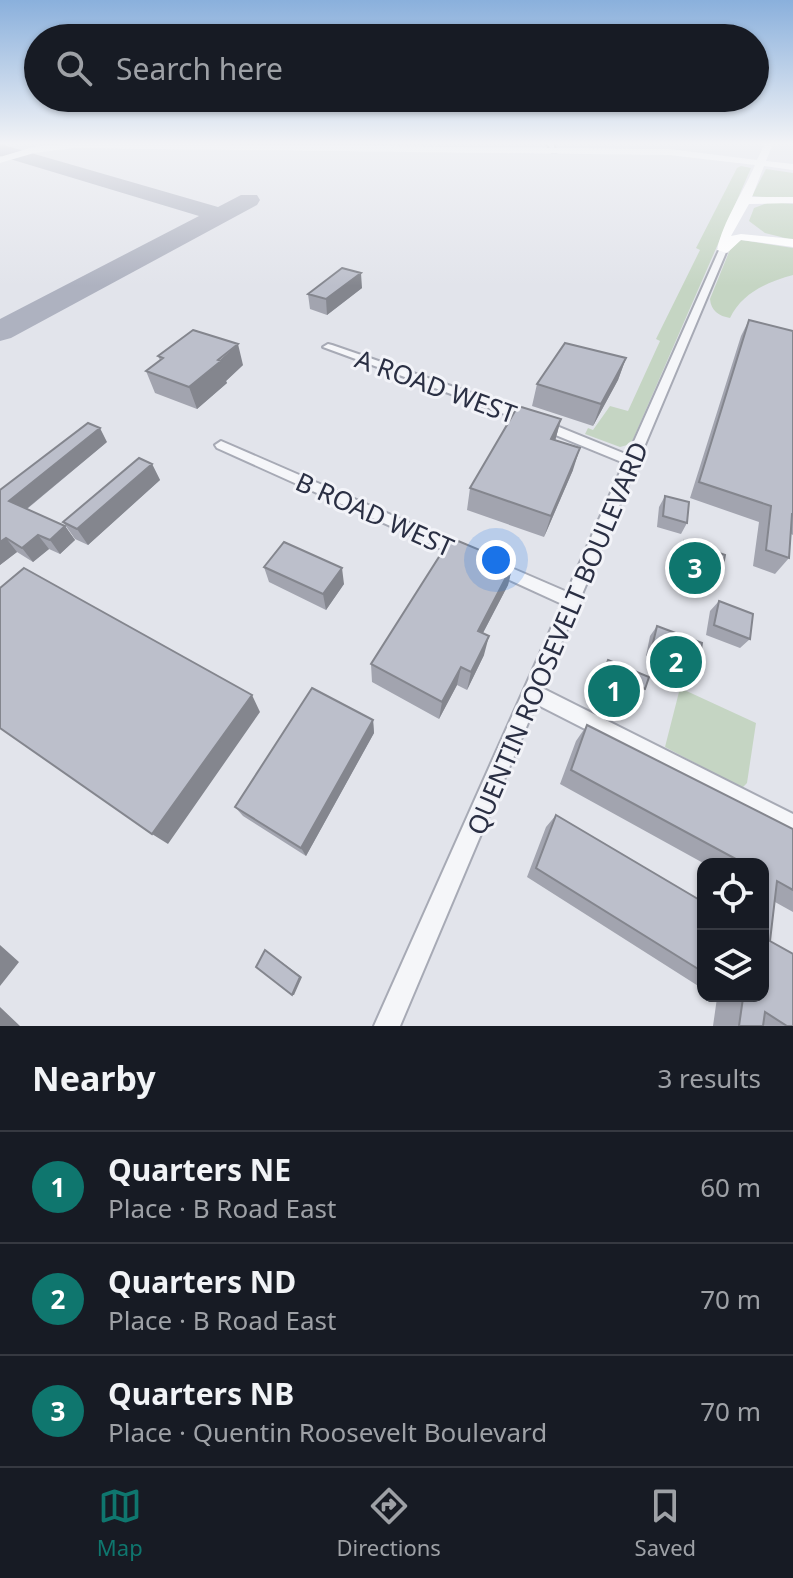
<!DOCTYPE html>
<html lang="en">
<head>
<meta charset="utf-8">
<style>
	:root { --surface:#171b24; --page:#242831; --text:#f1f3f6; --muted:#9ea1a6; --line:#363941; --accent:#0f766e }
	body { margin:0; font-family:"Noto Sans",sans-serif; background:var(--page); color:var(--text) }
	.controls { position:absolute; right:24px; bottom:24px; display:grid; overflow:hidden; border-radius:16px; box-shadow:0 2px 6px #0004 }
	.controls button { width:72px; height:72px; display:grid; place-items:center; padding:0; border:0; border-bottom:2px solid var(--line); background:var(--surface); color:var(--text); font:40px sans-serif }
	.you { position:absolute; left:496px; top:560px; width:28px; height:28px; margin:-20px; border:6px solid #fff; border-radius:50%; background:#1a73e8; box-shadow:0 0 0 12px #1a73e833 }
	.badge { display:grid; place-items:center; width:52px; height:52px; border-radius:50%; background:var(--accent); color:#fff; font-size:26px; font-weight:700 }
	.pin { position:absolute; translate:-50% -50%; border:4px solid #fff; box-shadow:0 2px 8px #0006 }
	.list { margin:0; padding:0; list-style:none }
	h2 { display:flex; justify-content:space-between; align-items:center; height:104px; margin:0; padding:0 32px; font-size:34px }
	h2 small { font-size:26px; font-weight:400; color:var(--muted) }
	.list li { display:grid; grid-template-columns:52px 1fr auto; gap:24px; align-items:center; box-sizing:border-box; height:112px; padding:0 32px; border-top:2px solid var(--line) }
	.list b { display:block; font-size:30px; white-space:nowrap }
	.list p { margin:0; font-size:26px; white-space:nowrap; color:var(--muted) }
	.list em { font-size:26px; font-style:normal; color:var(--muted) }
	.icon { flex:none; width:44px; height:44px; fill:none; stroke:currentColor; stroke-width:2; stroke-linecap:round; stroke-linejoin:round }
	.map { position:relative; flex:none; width:793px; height:1026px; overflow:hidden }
	.search { position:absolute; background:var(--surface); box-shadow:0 2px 6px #0004; left:24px; right:24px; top:24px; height:88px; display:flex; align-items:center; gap:20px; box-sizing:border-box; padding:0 28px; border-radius:44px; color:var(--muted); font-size:30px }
	.sheet { height:440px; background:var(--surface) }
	nav { display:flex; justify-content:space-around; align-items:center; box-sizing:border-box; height:112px; border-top:2px solid var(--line); background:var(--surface); font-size:22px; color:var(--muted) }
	nav a { display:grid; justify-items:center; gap:4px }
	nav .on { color:var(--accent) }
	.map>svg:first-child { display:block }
	.green { fill:#c5d5c3 }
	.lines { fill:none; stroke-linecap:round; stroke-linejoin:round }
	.taxiway { fill:#aeb2c0; fill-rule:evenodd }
	.street-casing { stroke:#a7aab5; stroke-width:4 }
	.street { fill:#f5f6f9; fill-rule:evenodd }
	.secondary { fill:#fff; fill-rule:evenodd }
	.wall { fill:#a2a4af }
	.shaded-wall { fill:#84868e }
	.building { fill:#bcbfcb; stroke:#84868e; stroke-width:2 }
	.labels { text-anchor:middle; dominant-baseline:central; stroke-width:6; stroke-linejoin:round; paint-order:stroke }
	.street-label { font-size:26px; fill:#2a2f43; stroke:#f2f3f8 }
</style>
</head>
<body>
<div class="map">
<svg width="793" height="1026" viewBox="0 0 793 1026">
	<rect width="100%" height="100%" fill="#e2e4eb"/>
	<path class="green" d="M741,166l10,2 -120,276 -11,3 -35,-13 3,-6 5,2 17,-24 18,5 32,-70 -4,-2 44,-89 -4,-2 41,-80z
		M766,169l27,4v26l-41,-3z
		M770,202l23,2v36l-28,-7 -16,-12 5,-13z
		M741,240l52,8v27c-26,7 -51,18 -63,43 -11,-2 -19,-7 -20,-19l21,-52z
		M680,688l76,35 -9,60 -5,5 -77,-41z"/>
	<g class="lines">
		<path class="taxiway" d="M0,144l218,63 23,-12h16l3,5 -3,5 -246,133 -11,3v-22l199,-103 -199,-60z"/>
		<defs>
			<path id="street" d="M547,143h6l3,9h-4z
				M720,248l7,2 -147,349 1,3 -5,6 -34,80 251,126v21l-257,-131 -136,322h-26l188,-422 -72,-33 -3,-4 3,-4 5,-2 72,31 57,-129 -132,-54 -169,-62 5,-3 4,1 168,58 128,52z
				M221,441l246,107 2,4 -2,4h-10l-240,-108 -2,-3z"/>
		</defs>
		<use href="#street" class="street-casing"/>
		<use href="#street" class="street"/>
		<path class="secondary" d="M72,143l597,6 88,11 8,-17h8l-7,18 27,3v6l-29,-4 -12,31h41v6l-44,1 -18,32 10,-2 52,5v8l-52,-7 -14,13 -10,-3c6,-29 26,-57 38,-85l-86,-10 -595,-7 -40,5 -34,10v-6l33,-10z"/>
	</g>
	<path class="wall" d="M362,288l-35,27 -17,-6 -2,-15z
		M749,320l44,11v204l-2,-1 -2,24 -14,16 -22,-8 6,-44 -69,-24 51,-162z
		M158,356l85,9 -17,16 1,2 -30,26 -42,-16 -9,-22 14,-11z
		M626,358l-8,22 -25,46 -61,-20 5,-22z
		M561,419l-6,22 18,29 -29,67 -77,-27 3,-22z
		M107,442l-80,67 38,17 10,14 -15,14 -11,-5 -16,13 -16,-10 -17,13v-75z
		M152,464l8,16 -72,65 -13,-6 -12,-17z
		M665,496l22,27 -6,11 -24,-7 2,-20z
		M684,541l37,35 -8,10 -41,-15 5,-19z
		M513,564l-5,21 -25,48 1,22 -17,35 -10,-5 -18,34 -67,-37 -1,-18z
		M264,567l80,17 -18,26 -57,-28z
		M719,601l31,38 -10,9 -34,-13 4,-24z
		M657,626l40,50 -9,9 -18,-7 2,-11 -26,-11 4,-20z
		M608,660l37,29 -7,9 -5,-2 -3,10 -7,9 -38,-18 4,-13 6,-9 5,2 2,-8z
		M373,720l1,13 -68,123 -63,-40 -8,-9z
		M587,725l206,104v83l-18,-10 -5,39 23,85h-80l4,-28 -3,-2h49v-132h-58l-145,-80 16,-43z
		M556,815l147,87v87l-176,-112 19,-50z"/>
	<path class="shaded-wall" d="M361,273l1,15 -35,27 -1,-16z
		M238,344l5,21 -17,16 1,2 -30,26 -8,-22z
		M626,358l-8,22 -25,46 8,-22z
		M561,419l-6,22 -4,-2z
		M100,428l7,14 -88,73 -10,-14z
		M580,448l-7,22 -29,67 7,-21z
		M152,464l8,16 -72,65 -11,-16z
		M65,526l10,14 -15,14 -10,-14z
		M38,535l11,14 -16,13 -11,-14z
		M6,538l11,14 -17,13v-23z
		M513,564l-5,21 -34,65 4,-19z
		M342,568l2,16 -18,26 -3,-16z
		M489,636l-5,19 -17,35 4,-18z
		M461,667l-4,18 -18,34 3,-17z
		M252,695l8,17 -92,132 -16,-10z
		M373,720l1,13 -68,123 -5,-8z
		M0,945l19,17 -19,24z
		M265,950l37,27 -8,18h-2z
		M0,1007l20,19h-20z"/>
	<path class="building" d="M342,268l19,5 -35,26 -18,-5z
		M749,320l44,11v183h-1l-3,44 -23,-8 5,-44 -72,-24z
		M193,330l45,14 -20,16 3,1 -32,26 -43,-16 17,-13 -5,-2z
		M565,343l61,15 -25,46 -64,-20z
		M518,406l43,13 -10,20 29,9 -29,68 -81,-28z
		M88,423l12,5 -91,73 56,25 -15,14 -12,-5 -16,13 -16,-10 -6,4v-52z
		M139,458l13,6 -75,65 -14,-7z
		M665,496l24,6 -2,21 -24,-7z
		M451,538l62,26 -35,67 11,5 -18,36 -10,-5 -19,35 -71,-38z
		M684,541l41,14 -4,21 -42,-16z
		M284,542l58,26 -19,26 -59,-27z
		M24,568l228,127 -100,139 -152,-106v-140z
		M719,601l34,13 -3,25 -36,-14z
		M657,626l45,17 -5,33 -20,-8 2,-11 -27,-10z
		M608,660l41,17 -4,12 -9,-4 -6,21 -40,-18 5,-13 7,4z
		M312,688l61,32 -72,128 -66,-41z
		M587,725l206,104v61l-16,-9 -7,60 23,13v72h-6l-22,-14 -2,14h-24l4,-28 -2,-2h22v-132h-18l-174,-94z
		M556,815l147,87v70l-167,-104z
		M265,950l35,27 -8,18 -36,-28z"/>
	<linearGradient id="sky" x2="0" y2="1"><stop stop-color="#8ab0dc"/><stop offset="0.5" stop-color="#f2f3f6"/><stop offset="1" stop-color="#f2f3f6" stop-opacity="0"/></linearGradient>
	<rect width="793" height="286" fill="url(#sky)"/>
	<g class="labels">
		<g class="street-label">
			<text transform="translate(436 386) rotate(20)">A ROAD WEST</text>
			<text transform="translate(375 514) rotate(24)">B ROAD WEST</text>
			<text transform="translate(557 638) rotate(-67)">QUENTIN ROOSEVELT BOULEVARD</text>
		</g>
	</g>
</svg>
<div class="controls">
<button><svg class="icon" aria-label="locate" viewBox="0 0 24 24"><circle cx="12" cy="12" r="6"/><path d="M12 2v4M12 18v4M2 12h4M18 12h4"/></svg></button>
<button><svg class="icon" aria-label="layers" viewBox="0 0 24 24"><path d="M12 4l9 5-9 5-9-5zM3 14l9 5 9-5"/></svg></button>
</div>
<div class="you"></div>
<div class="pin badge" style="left:614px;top:691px">1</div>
<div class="pin badge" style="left:676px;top:662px">2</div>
<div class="pin badge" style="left:695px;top:568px">3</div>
<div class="search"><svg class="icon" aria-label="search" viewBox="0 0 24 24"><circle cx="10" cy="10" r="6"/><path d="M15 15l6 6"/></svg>Search here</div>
</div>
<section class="sheet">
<h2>Nearby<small>3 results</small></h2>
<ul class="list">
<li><span class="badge">1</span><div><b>Quarters NE</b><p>Place · B Road East</p></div><em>60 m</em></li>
<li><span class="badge">2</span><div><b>Quarters ND</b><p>Place · B Road East</p></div><em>70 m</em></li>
<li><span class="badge">3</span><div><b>Quarters NB</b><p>Place · Quentin Roosevelt Boulevard</p></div><em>70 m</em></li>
</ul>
</section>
<nav>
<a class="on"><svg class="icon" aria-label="map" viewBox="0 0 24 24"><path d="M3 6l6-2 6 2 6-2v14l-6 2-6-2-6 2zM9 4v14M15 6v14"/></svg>Map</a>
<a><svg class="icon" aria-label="directions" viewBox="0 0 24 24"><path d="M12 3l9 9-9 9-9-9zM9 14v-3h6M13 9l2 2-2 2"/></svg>Directions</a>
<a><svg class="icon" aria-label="saved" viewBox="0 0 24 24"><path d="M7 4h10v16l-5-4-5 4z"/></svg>Saved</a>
</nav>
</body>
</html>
